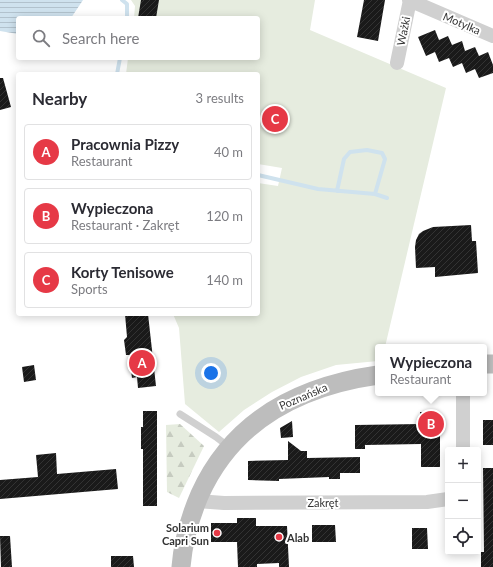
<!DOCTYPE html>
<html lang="en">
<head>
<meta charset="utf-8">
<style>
	:root { --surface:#fff; --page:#f2f2f3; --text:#2b2b33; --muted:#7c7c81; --line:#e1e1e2; --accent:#e63946 }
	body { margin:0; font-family:Lato,sans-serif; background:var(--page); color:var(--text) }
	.controls { position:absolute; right:12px; bottom:12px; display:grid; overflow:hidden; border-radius:4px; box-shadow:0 2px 10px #0003 }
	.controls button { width:36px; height:36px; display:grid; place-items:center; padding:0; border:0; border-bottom:1px solid var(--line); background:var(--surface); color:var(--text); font:20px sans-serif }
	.you { position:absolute; left:211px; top:373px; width:14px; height:14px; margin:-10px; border:3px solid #fff; border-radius:50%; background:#1a73e8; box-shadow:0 0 0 6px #1a73e833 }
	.badge { display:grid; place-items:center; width:26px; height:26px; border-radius:50%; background:var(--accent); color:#fff; font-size:13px; font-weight:700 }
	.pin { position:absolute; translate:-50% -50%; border:2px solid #fff; box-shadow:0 1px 4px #0006 }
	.popup { position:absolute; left:375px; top:344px; width:112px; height:52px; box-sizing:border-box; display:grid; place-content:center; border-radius:4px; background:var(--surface); filter:drop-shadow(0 1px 3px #0005); font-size:13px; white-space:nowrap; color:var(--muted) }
	.popup b { font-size:15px; color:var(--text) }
	.popup::after { content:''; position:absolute; left:50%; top:100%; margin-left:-8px; border:8px solid transparent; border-top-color:var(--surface) }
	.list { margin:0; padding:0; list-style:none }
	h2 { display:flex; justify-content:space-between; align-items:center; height:52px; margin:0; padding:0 16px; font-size:17px }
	h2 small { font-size:13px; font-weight:400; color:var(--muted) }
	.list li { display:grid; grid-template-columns:26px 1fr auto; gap:12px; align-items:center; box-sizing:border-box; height:56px; margin:0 8px 8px; padding:0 8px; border:1px solid var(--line); border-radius:4px }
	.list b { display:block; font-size:15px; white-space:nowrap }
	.list p { margin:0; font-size:13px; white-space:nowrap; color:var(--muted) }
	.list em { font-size:13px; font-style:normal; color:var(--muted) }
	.icon { flex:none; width:22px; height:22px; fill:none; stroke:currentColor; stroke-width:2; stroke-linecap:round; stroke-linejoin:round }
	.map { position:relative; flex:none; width:493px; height:567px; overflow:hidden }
	.search { position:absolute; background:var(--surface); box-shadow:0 2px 10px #0003; left:16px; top:16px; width:244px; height:44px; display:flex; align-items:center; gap:10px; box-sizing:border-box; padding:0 14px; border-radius:4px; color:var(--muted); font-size:15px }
	.panel { position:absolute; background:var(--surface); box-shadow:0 2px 10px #0003; left:16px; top:72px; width:244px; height:244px; border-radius:4px }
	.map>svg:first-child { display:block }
	.green { fill:#e6ecdf }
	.forest { fill:url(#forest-firs) }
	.water { fill:url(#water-rules) }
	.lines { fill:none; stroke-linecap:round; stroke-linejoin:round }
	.stream { stroke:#cfe2ee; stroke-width:4 }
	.building { fill:url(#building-hatch) }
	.lane { stroke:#d0d0d0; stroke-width:7 }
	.street { stroke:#d0d0d0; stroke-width:14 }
	.secondary { stroke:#bdbdbd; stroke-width:19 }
	.poi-dot { fill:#e63946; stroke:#fff; stroke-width:1.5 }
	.labels { text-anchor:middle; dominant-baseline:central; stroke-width:4; stroke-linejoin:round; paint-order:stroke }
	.street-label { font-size:11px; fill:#333; stroke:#fff }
	.poi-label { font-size:11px; font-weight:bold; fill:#333; stroke:#fff; text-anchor:end }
</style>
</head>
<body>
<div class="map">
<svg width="493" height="567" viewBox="0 0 493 567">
	<defs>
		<pattern id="forest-firs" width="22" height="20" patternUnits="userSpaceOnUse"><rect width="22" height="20" fill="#e6ecdf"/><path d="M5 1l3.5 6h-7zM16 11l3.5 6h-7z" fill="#c6cbc0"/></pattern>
		<pattern id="water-rules" width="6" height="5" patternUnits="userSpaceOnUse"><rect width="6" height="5" fill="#cfe2ee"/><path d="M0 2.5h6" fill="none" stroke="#b2c2cd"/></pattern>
		<pattern id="building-hatch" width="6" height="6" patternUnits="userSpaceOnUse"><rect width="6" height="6" fill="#1a1a1a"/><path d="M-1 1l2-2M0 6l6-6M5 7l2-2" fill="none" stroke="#333"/></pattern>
	</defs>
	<rect width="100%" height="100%" fill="#fff"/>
	<path class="green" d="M131,0h184l-5,30 136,58 -61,259h-7v14l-42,4 -35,12 -29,15 -28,18 -25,22 -34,-28 -6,-76 -6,-14h85v-131l20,3 4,-18 -24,-4v-90h-132l2,-16h130v-40h-124l1,-12z"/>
	<path class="forest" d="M180,424l24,22 -25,52 -12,-6 -1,-67z"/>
	<path class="water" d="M0,0h83l-12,18h-53v16l-18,-3z"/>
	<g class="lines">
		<path class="stream" d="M122,0l5,4v14
			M117,74l3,-16
			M258,175l60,14 57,5 12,4
			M337,191l7,-32 6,-7 17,-2 15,3 3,6 -10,35"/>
	</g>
	<path class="building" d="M141,0h18l-3,18h-18z
		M364,0h21l-7,41 -21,-4z
		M435,30l4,10 9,-4 4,9 10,-4 3,10 10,-4 4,9 9,-4 5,13v8l-14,5 -4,-9 -9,4 -4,-10 -9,4 -4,-9 -10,4 -4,-10 -9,4 -8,-19z
		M0,78h3l8,29 -11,3z
		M471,225l1,16h4l2,32 -43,4v-10l-19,1 -1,-21 1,-7 3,-6 4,-3 10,-4z
		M125,314h23l8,72 -18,2 -1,-11 -5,1 -3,-23h-3l-2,-15 3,-3z
		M34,365l2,15 -12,2 -2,-15z
		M143,411h14v95h-14v-57h-2v-22h2z
		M420,412h20v55h-19v-23l-56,1v4h-10v-24l66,-1z
		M483,420h10v25h-10z
		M292,421l1,16 -12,1 -1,-10z
		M288,441l13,10h6v7l53,-1v16h-20v6h-11v-2l-50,2v2l-31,-1v-19l40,-1z
		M56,453l1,21 59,-5 2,20 -118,10v-19l38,-3 -2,-22z
		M483,468h10v99h-12v-15h3z
		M237,518h19v8h31l2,41h-10v-4l-22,1v3h-19l-1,-25h-26v-19h26z
		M312,525h23l1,17h-24z
		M412,528h15l1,21h-16z
		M0,536h10l2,31h-11z
		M111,556h22l1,11h-23z"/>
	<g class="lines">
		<path class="lane" d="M180,414l36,23 13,10"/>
		<path class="street" d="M409,0l84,36
			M397,63l13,-63
			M463,393v57
			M197,501l27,2 203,-1 21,-3"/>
		<path class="secondary" d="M484,364h9
			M181,567c2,-25 9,-50 19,-73 34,-75 100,-108 178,-119"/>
	</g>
	<g class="poi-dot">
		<circle cx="217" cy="533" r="4"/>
		<circle cx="279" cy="537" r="4"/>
	</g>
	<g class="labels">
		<g class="street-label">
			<text transform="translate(462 23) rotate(23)">Motylka</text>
			<text transform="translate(403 31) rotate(-79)">Ważki</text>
			<text transform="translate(303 396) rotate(-23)">Poznańska</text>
			<text x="323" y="502">Zakręt</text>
		</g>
		<g class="poi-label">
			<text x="209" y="527">Solarium<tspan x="209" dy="13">Capri Sun</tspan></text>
			<text x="287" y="537" text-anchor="start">Alab</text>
		</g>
	</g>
</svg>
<div class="controls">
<button>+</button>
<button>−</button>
<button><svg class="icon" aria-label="locate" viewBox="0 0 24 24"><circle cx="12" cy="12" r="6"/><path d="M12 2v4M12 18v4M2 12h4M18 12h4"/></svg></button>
</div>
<div class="you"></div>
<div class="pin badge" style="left:142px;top:363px">A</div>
<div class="pin badge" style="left:431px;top:424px">B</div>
<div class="popup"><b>Wypieczona</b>Restaurant</div>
<div class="pin badge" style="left:275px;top:119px">C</div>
<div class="search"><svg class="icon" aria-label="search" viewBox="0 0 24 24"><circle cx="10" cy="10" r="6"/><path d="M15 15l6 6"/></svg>Search here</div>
<section class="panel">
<h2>Nearby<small>3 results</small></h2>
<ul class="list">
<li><span class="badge">A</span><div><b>Pracownia Pizzy</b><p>Restaurant</p></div><em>40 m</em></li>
<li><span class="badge">B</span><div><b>Wypieczona</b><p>Restaurant · Zakręt</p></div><em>120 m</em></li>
<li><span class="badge">C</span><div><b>Korty Tenisowe</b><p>Sports</p></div><em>140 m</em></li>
</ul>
</section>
</div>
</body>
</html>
